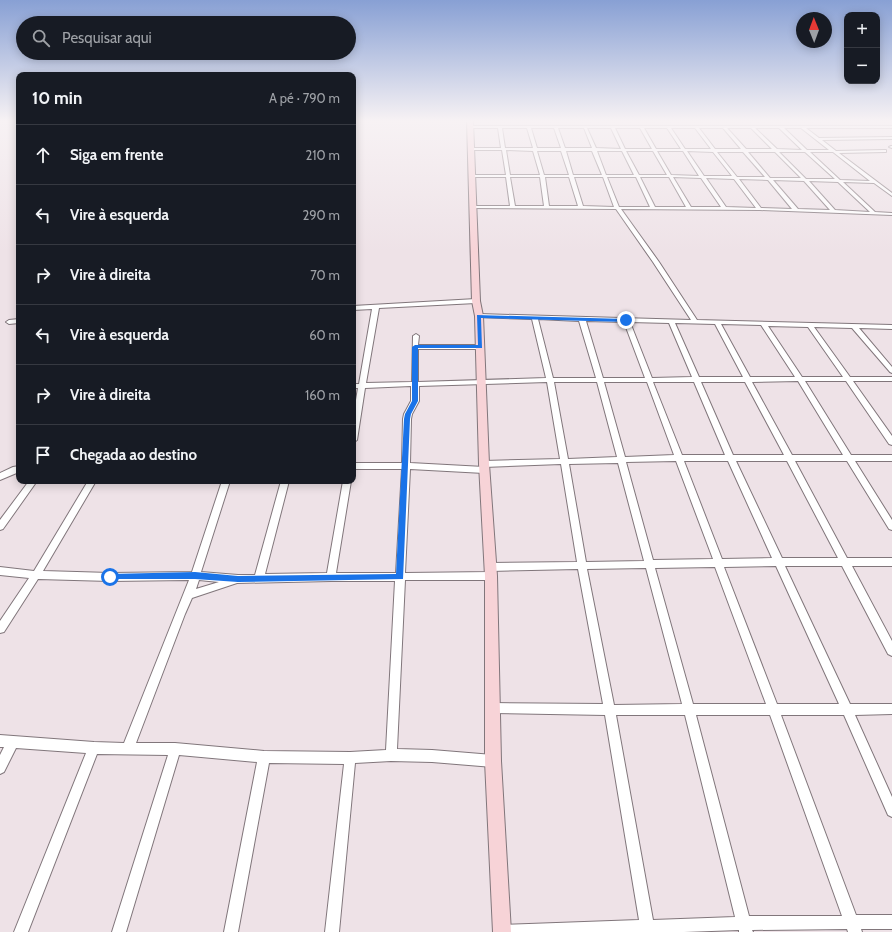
<!DOCTYPE html>
<html lang="pt">
<head>
<meta charset="utf-8">
<style>
	:root { --surface:#171b24; --page:#20242c; --text:#f1f3f6; --muted:#9ea1a6; --line:#363941 }
	body { margin:0; font-family:Cabin,sans-serif; background:var(--page); color:var(--text) }
	.controls { position:absolute; right:12px; top:12px; display:grid; overflow:hidden; border-radius:8px; box-shadow:0 2px 10px #0003 }
	.controls button { width:36px; height:36px; display:grid; place-items:center; padding:0; border:0; border-bottom:1px solid var(--line); background:var(--surface); color:var(--text); font:20px sans-serif }
	.compass { position:absolute; left:796px; top:12px; width:36px; height:36px; border-radius:50%; background:var(--surface); box-shadow:0 2px 10px #0003; rotate:359deg }
	.stop { position:absolute; width:12px; height:12px; margin:-9px; border:3px solid #1a73e8; border-radius:50%; background:#fff }
	.stop.end { background:#1a73e8; border-color:#fff; box-shadow:0 1px 4px #0008 }
	.list { margin:0; padding:0; list-style:none }
	h2 { display:flex; justify-content:space-between; align-items:center; height:52px; margin:0; padding:0 16px; font-size:17px }
	h2 small { font-size:13px; font-weight:400; color:var(--muted) }
	.list li { display:grid; grid-template-columns:26px 1fr auto; gap:12px; align-items:center; box-sizing:border-box; height:60px; padding:0 16px; border-top:1px solid var(--line) }
	.list b { display:block; font-size:15px; white-space:nowrap }
	.list em { font-size:13px; font-style:normal; color:var(--muted) }
	.icon { flex:none; width:22px; height:22px; fill:none; stroke:currentColor; stroke-width:2; stroke-linecap:round; stroke-linejoin:round }
	.map { position:relative; flex:none; width:892px; height:932px; overflow:hidden }
	.search { position:absolute; background:var(--surface); box-shadow:0 2px 10px #0003; left:16px; top:16px; width:340px; height:44px; display:flex; align-items:center; gap:10px; box-sizing:border-box; padding:0 14px; border-radius:22px; color:var(--muted); font-size:15px }
	.panel { position:absolute; background:var(--surface); box-shadow:0 2px 10px #0003; left:16px; top:72px; width:340px; height:412px; border-radius:8px }
	.map>svg:first-child { display:block }
	.lines { fill:none; stroke-linecap:round; stroke-linejoin:round }
	.street-casing { stroke:#81767b; stroke-width:2 }
	.secondary-casing { stroke:#81767b; stroke-width:2 }
	.street { fill:#fff; fill-rule:evenodd }
	.secondary { fill:#f7d3d7; fill-rule:evenodd }
	.route { fill:#1a73e8 }
</style>
</head>
<body>
<div class="map">
<svg width="892" height="932" viewBox="0 0 892 932">
	<rect width="100%" height="100%" fill="#eee2e7"/>
	<g class="lines">
		<defs>
			<path id="street" d="M469,126h423v2h-86l13,10 73,-1v2l-70,1 14,11 50,-1v2h-1l-46,1 53,40v3l-18,-13 -31,-1 32,30 17,1v2l-132,-5 -139,-1 38,53 38,58 195,5v4l-33,-1 33,39v6l-2,-1 -38,-44 -38,-1 36,50h42v4h-39l39,55v9l-3,-1 -43,-63h-41l46,74h41v6h-37l37,59v10l-3,-1 -42,-68h-52l52,97h45v8h-40l40,75v15l-4,-2 -46,-88h-57l65,138h42v10l-37,1 37,82v20l-4,-2 -44,-100h-63l75,200h36v14h-31l1,3h-14l-1,-3 -95,1 1,2h-14v-2l-55,2h-189l2,-5 5,-2 137,-5 -34,-205 -113,-2 -4,-1 -1,-4 1,-4 4,-1 111,1 -25,-135 -88,2 -3,-1 -2,-3 2,-3 3,-1 87,-1 -16,-98 -77,3 -4,-3 4,-3 76,-2 -13,-77 -128,4v15l-7,13 -1,5 -1,44 74,4 4,3 -4,3 -74,-4 -5,104 86,-1 3,1 2,3 -2,3 -3,1h-86l-8,169 35,1 61,5 4,2 2,4 -2,4 -4,2 -61,-5 -41,-1 -36,2 -16,169h-14l19,-168 -75,-1 -31,169h-14l33,-170 -78,-7 -53,177h-14l56,-177 -71,-1 -69,178h-14l72,-179 -70,-5 -12,24 -4,2v-19l4,-8h-4v-12l94,7 30,1 65,-163 -79,1 -72,-2 -34,53 -4,1v-12l29,-43 -29,-3v-8l34,4 54,-90h8l-53,90 67,2 82,-1 30,-91h8l-29,91 37,3h17l26,-94h8l-24,93 62,-1 16,-92h8l-15,92h60l6,-104h-49v-6h49l1,-44 1,-5 7,-13v-15l-46,2 -8,52 -4,3v-25l5,-30h-5v-4h6l13,-75 -19,1v-4l123,-7 3,2 -3,2 -97,5 -13,75 46,-1 1,-46 3,-2 3,2 -1,9h62l3,2 -3,2h-62v33l128,-4 -14,-59 -55,-2 -1,-1 3,-2 212,6 -38,-58 -37,-53 -145,-1v-2h39l-4,-29h-34l-2,-1 2,-1h34l-4,-25h-31l-2,-1 2,-1h30l-3,-20h-28zM502,128h25l6,20h-28zM531,128h23l7,20h-24zM558,128h26l8,20h-27zM587,128h24l10,21 -25,-1zM615,128h25l12,21h-27zM644,128h23l14,21h-25zM671,128h24l16,21h-26zM699,128h24l18,21h-26zM727,128h24l21,21h-26zM755,128h24l23,22 -25,-1zM784,128h17l28,22h-22zM506,150l27,1 7,24h-30zM537,151h24l8,24h-25zM566,151h26l10,24h-29zM597,151h25l12,24h-28zM626,151h27l14,24h-28zM657,151h26l16,25 -28,-1zM687,151l26,1 19,24h-28zM717,152h26l22,25h-28zM748,152h27l26,26h-31zM779,152h26l30,27h-29zM810,152h23l37,29 -30,-1zM510,177h30l4,29h-29zM545,177h24l9,29h-29zM574,177h29l11,30 -31,-1zM607,177h29l14,30h-31zM640,177h29l17,30h-31zM673,177l28,1 20,29h-30zM706,178l28,1 22,29 -30,-1zM739,179l29,1 24,29 -31,-1zM773,180l31,1 26,29 -32,-1zM809,181l29,1 32,30 -35,-2zM538,319l41,2 17,57h-43zM586,321l38,1 21,56h-42zM630,322l39,1 23,54 -40,1zM675,323l40,1 28,53h-44zM721,324l40,1 34,52h-45zM768,326l40,1 35,50h-41zM798,381l45,74h-51l-40,-73zM554,382h43l20,75 -49,2zM604,382h43l27,73 -49,2zM653,382h41l31,73h-43zM701,382h44l39,73h-51zM676,461l37,98 -60,1 -27,-98zM684,461h44l44,97 -50,1zM736,461h51l51,97h-56zM618,463l26,98 -58,1 -17,-98zM776,566l63,138h-62l-53,-137zM715,567l51,137h-73l-38,-136zM646,568l36,136 -68,1 -27,-136zM199,580l20,2 -23,7zM331,581h64l-9,169 -36,2 -86,-1 -89,-8h-39l49,-129 7,-16 45,-15zM616,715h69l50,202 -82,3zM696,715h74l72,201h-93z
				M891,146h1v2l-3,-1z
				M19,319v4l-10,1 -3,-2 3,-2z
				M19,466v6l-19,8v-7l13,-6z
				M29,481h8l-34,48 -3,1v-10z"/>
			<path id="secondary" d="M467,121h6l7,180 3,15 6,148 8,112 4,185 10,171h-18l-8,-171v-185l-6,-112 -4,-148 -3,-15z"/>
		</defs>
		<use href="#street" class="street-casing"/>
		<use href="#secondary" class="secondary-casing"/>
		<use href="#street" class="street"/>
		<use href="#secondary" class="secondary"/>
	</g>
	<linearGradient id="sky" x2="0" y2="1"><stop stop-color="#88a0d4"/><stop offset="0.48" stop-color="#f7f2f4"/><stop offset="1" stop-color="#f7f2f4" stop-opacity="0"/></linearGradient>
	<rect width="892" height="252" fill="url(#sky)"/>
	<path class="route" d="M477,315l149,4 3,1 -3,2 -145,-4 1,30h-64v53l-7,13 -1,5 -7,160 -165,3 -43,-3h-87l-2,-2 4,-3 85,-2 43,4 158,-2 8,-155 1,-5 7,-13v-54l3,-2h63z"/>
</svg>
<div class="controls">
<button>+</button>
<button>−</button>
</div>
<svg class="compass" viewBox="-18 -18 36 36"><path d="M0-13l5 13h-10z" fill="#e53935"/><path d="M0 13l5-13h-10z" fill="#9ea1a6"/></svg>
<div class="stop" style="left:110px;top:577px"></div>
<div class="stop end" style="left:626px;top:320px"></div>
<div class="search"><svg class="icon" aria-label="search" viewBox="0 0 24 24"><circle cx="10" cy="10" r="6"/><path d="M15 15l6 6"/></svg>Pesquisar aqui</div>
<section class="panel">
<h2>10 min<small>A pé · 790 m</small></h2>
<ul class="list">
<li><svg class="icon" aria-label="ahead" viewBox="0 0 24 24"><path d="M12 20V5M6 11l6-6 6 6"/></svg><div><b>Siga em frente</b></div><em>210 m</em></li>
<li><svg class="icon" aria-label="left" viewBox="0 0 24 24"><path d="M17 20v-9H6M10 6l-5 5 5 5"/></svg><div><b>Vire à esquerda</b></div><em>290 m</em></li>
<li><svg class="icon" aria-label="right" viewBox="0 0 24 24"><path d="M7 20v-9h11M14 6l5 5-5 5"/></svg><div><b>Vire à direita</b></div><em>70 m</em></li>
<li><svg class="icon" aria-label="left" viewBox="0 0 24 24"><path d="M17 20v-9H6M10 6l-5 5 5 5"/></svg><div><b>Vire à esquerda</b></div><em>60 m</em></li>
<li><svg class="icon" aria-label="right" viewBox="0 0 24 24"><path d="M7 20v-9h11M14 6l5 5-5 5"/></svg><div><b>Vire à direita</b></div><em>160 m</em></li>
<li><svg class="icon" aria-label="arrive" viewBox="0 0 24 24"><path d="M6 21V4h12l-3 4 3 4H6"/></svg><div><b>Chegada ao destino</b></div></li>
</ul>
</section>
</div>
</body>
</html>
